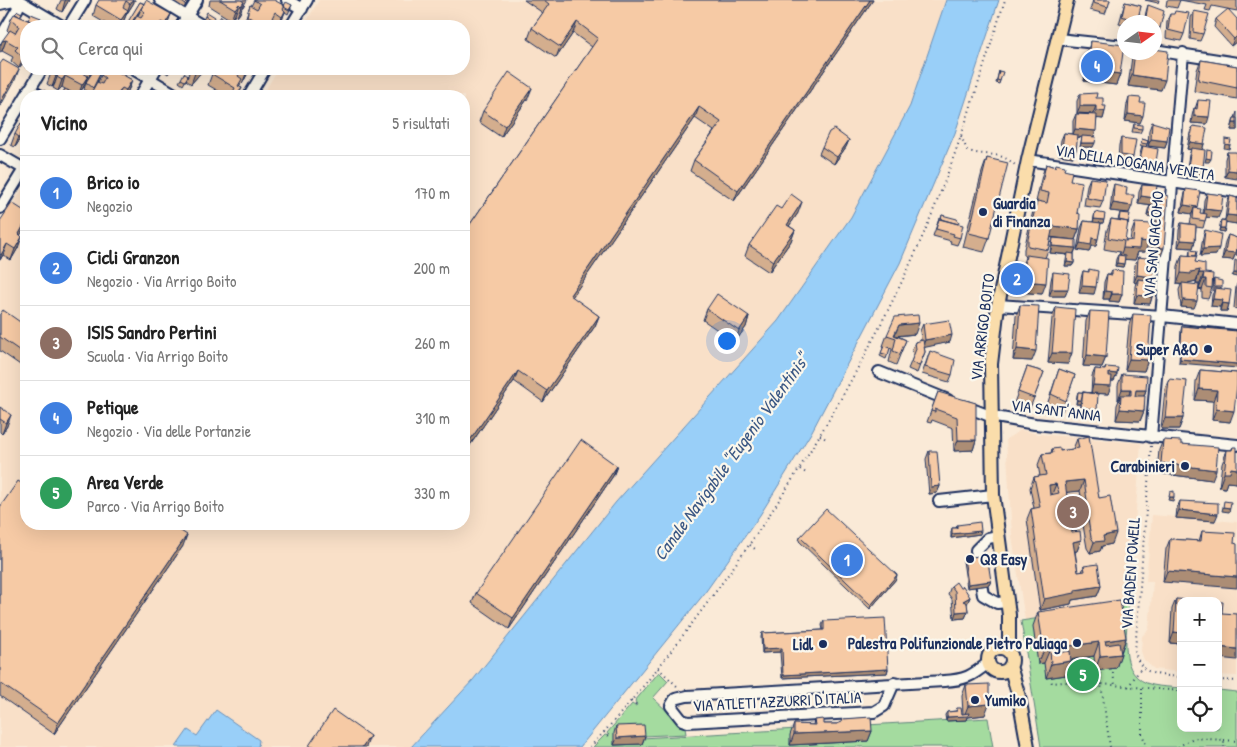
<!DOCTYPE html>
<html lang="it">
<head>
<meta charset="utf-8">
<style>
	:root { --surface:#fff; --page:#f2f2f2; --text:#222; --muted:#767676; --line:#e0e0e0; --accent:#1b2f5e }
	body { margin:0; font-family:"Patrick Hand",sans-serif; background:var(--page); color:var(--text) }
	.controls { position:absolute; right:15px; bottom:15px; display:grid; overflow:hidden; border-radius:10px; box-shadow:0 5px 20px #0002 }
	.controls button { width:45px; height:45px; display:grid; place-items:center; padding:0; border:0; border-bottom:1px solid var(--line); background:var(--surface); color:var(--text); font:25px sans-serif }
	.compass { position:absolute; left:1117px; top:15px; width:45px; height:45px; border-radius:50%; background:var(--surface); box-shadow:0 5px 20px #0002; rotate:76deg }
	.you { position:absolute; left:726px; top:340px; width:18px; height:18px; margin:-12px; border:4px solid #fff; border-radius:50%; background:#1a73e8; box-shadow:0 0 0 8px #1a73e833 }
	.badge { display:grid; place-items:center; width:32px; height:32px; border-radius:50%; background:var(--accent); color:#fff; font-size:16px; font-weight:700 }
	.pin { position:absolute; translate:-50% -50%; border:2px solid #fff; box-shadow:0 1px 5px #0006 }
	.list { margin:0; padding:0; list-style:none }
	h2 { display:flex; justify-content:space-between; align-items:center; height:65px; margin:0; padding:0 20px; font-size:21px }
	h2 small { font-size:16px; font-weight:400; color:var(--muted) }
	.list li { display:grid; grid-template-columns:32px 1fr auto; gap:15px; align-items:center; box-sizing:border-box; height:75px; padding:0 20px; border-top:1px solid var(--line) }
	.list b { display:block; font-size:19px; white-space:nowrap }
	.list p { margin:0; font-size:16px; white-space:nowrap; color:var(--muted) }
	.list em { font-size:16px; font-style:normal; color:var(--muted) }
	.icon { flex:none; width:28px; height:28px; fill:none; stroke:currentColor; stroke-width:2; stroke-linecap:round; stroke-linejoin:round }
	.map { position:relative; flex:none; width:1237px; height:747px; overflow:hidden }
	.search { position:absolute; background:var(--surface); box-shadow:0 5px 20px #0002; left:20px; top:20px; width:450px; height:55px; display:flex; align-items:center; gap:12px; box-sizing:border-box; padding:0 18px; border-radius:20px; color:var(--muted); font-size:19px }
	.panel { position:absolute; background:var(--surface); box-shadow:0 5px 20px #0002; left:20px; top:90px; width:450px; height:440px; border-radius:20px }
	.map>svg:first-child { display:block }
	.built { fill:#f9e0c8 }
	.green { fill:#a4db9f; stroke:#60857e }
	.water { fill:#99cff8; stroke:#678fba }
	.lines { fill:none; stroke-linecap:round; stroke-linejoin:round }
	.minor-casing { stroke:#1b2f5e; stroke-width:14 }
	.major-casing { stroke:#1b2f5e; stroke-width:16 }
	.path { stroke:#1b2f5e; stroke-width:2; stroke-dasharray:1 4; stroke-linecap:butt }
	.minor { stroke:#fbf7ec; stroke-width:10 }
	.major { stroke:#faddab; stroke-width:12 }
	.wall { fill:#d4ae8e; stroke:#1b2f5e; fill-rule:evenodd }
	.shaded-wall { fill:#ac8d74; stroke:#1b2f5e }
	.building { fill:#f6caa5; stroke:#1b2f5e; fill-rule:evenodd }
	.poi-dot { fill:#1b2f5e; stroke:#fbf7ec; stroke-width:2 }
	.labels { text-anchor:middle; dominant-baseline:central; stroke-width:4.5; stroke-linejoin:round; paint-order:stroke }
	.street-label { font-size:16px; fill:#1b2f5e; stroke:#fbf7ec }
	.poi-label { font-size:16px; font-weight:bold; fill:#1b2f5e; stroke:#fbf7ec; text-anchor:end }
	.water-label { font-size:18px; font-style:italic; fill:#3a5784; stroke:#fbf7ec }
</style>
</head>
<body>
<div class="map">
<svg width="1237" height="747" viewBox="0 0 1237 747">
	<rect width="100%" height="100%" fill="#faead7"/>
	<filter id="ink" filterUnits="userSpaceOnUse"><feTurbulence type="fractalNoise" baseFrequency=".02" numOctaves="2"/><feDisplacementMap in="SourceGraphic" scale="10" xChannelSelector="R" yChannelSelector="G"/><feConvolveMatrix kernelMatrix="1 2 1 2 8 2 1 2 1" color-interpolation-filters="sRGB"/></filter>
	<g filter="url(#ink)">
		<path class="built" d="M319,0h627l-36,106 -59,111 -73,104 -162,181 -143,178 -62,67h-411v-522l24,-39 2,-1v339h438v-428h-202l16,-27h186v-43h-160z
			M1021,430l17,4 103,9 -12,161 -104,16 -13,-84 -6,-97z
			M1152,515l85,7v154l-19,-1v-74h-37v71l-27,-3 -10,-9 -3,-9 1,-15 7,-7 4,-47 -7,-1z"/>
		<path class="green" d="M1129,604c-2,28 -13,73 24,81 9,2 19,2 28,3v40h37v-38l19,2v55h-196l-20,-126z
			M659,672l9,9 -15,17 32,30 1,6 -44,2v2l346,-20 5,29h-400l12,-12 4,1 -2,-3 25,-29 3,2 2,-1 -2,-4z"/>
		<path class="water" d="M946,0h53l-44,133 -55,130 -89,170 -51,82 -56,79 -124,153h-169l62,-67 143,-178 162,-181 73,-104 59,-111z
			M216,710l43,30 -1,7h-82l12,-17 9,6z"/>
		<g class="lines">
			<defs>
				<path id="minor" d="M160,0l43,26
					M287,0l15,9
					M0,4l18,-4 44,26
					M69,26l16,-26
					M181,26l16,-26
					M291,26l16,-26
					M0,38l18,-30
					M1058,39l66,7
					M1154,50l83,13
					M133,69l45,27
					M29,89l12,7
					M140,96l16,-27
					M249,96l16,-27
					M0,139l42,-70
					M0,155l26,15
					M1028,160l209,32
					M0,208l24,-39
					M998,305l164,11 75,8
					M879,372l69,28
					M964,406l26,10 45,8 202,21
					M1151,437l32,-384
					M939,501l54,-6
					M998,536l-10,2 -12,12 7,45 14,8 11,-1
					M894,683l-10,23 -10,6 -186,10 -6,-2 -11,-14 4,-7 12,-3 257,-15c21,-1 28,-5 44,-18"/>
				<path id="major" d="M988 660a12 12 0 1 1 24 0a12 12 0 1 1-24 0Z
					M1009,651v-36l-16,-120 -2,-131 7,-59 30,-145 39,-160
					M1010,666l9,31 9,50"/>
			</defs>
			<use href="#minor" class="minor-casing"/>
			<use href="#major" class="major-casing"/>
			<path class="path" d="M961,136l6,14c17,8 31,-1 48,15
				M820,435l6,4
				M1151,446l-16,205c5,25 24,24 46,26
				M800,469l6,4
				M750,545l5,4
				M658,668l20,19
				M1112,668l3,17
				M1050,677l2,6 12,-1 37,2 -1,-14
				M1218,680l19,1
				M1128,687l13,-19
				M1142,688v46l5,13
				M631,701l6,4
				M604,732l5,4
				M1224,740l13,1
				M590,747c41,-43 77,-90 112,-137 85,-113 157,-233 215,-361 36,-80 61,-165 88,-249
				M1110,747l-9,-63 80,7
				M1178,747l15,-9 31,2v7"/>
			<use href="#minor" class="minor"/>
			<use href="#major" class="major"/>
		</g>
		<path class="wall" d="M61,0h8l-7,12 -5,-3z
			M135,0l-2,4 -7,11 -2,5 -4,6h-10l-17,-10 3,-11z
			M172,0h16l-4,8z
			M210,0h37l-4,7h-1l-2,6 -3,4 -2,-2 -4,5 -22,-14z
			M254,0l30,6 8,-1 -4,9 -3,-2 -6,14h-36l7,-21 1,1z
			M524,0h349l-139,201 -44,-30 4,-11 20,-29 -19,-13 -123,179 27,19 -4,10 -52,76 -29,-21 -50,73v-221l128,-186 -19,-14 -17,25 -28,-19 4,-11 11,-15z
			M1093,0h17l-5,14 -15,-4z
			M1145,0h14l-1,3z
			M1167,0h70v11l-25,-5 -2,5 -5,-1 2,-5 -27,-5 -3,8 -11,-2z
			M140,2l31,12 -5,12h-35l6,-10h1l2,-5 -10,15h-4z
			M1125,2l16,4 -4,16h-13v3l-5,-1z
			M1148,5l12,23 -3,7h-3v-13h-10l2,-10z
			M1194,11l9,23 -3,7 -10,-2 1,-21z
			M1170,14l14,20 -3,7 -15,-3 1,-17z
			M205,16l9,5 -3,4 -8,-5z
			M20,17l8,3 13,-2 -3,7 -12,1v42l-3,-5 -4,5 -8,-7 2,-4 -11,-6 7,-19 -2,-2 4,-11z
			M1216,19h21v22l-6,5 -17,-19z
			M218,21l6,1 -2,4h-4l-2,-1z
			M1091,41l29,33 -4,11 -32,-4 3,-29z
			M1133,52h21l7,38 -33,-4 4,-29z
			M1201,60l36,6v33l-43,-8 3,-21z
			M54,69h40l-1,3 7,2 -3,8h1l3,-7 20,-1 11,6 -2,7 -5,9h-35v-1l-6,-6 3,-9h-1l-2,6 -6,10 -11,-6v6h-6l4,-7 -3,-2 -4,4 -5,-3 2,-5 -3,4 -5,-3 4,-11z
			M165,69h7l-4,5 -4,-3z
			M181,69h23l-13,15 -5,-4 3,-7z
			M205,69h45l-8,15 -1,-1 -2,4 3,1 -4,8h-11l-19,-11 4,-11 -8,-4z
			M999,71l1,10 -1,3 -3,-1z
			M188,76l-5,9 -4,-3 2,-3z
			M1080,94l16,4 7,8 2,5 -2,8 -6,-1 -3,19 -1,10h-13l2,-10h-5l-1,13 -3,7 -14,-2 2,-15 3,-7 9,1v-13l3,-7h17l-16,-1v-12z
			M1129,97l11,6v20l-15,-2 2,-17z
			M528,98l-27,39 -22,-15 4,-11z
			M1198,100l9,24 -16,-1 1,-7 2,-8 1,1z
			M1237,112v18h-6l3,-12h1z
			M26,122v22l-6,-4 -5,7 -4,-2 4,-11 9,-9z
			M1152,122l15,19 -2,7 -17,-2 1,-16z
			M1134,124l8,5 -2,4 -8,-1z
			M1193,126l11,18 -2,6 -2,25 -14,-2 3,-18 2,-5 -4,-1 3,-16z
			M1121,138l12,19 -2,7 -13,-2 1,-17z
			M1142,139l6,2 -2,6 8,22 -16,-2 2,-13 2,-7 -2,-1z
			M849,140l-3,7 -12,17 -15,-10 3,-7z
			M1227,152l10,2 -12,23v-18z
			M987,158l2,80 -5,14 -21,-5 19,-75z
			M1046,164l18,6 6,10 7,33 2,16 -4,11 -24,-3 -3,13 -3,8 -3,36 -23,-2 3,-26 3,-9 -1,-1v-7l9,-38 4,-9h-1l6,-27z
			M1090,178l13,23 -3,7 -16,-2 3,-21z
			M1114,184l12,11 3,18 -19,-2 2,-19z
			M1142,185l11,21 -15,-2 1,-12z
			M26,188v9l-2,-2z
			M1186,189l11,20 3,4 3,1 1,-14 3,-7 11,25 -12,-1 -3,11 -7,-1 -1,14 -2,7 -15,-1 1,-17 2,-7 9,1 2,-10 -11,-2 3,-15z
			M1162,194l-2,65 -12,-1 1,-15 5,-13 2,-13 -9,-1 1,-6 2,-4 8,1 1,-7z
			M1230,196l7,2v26l-11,-2 -2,10 -5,-1 2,-11h4l2,-17z
			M781,209l17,4 -9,13 6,4 -4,11 -22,31 -24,-16 4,-11z
			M1095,212l8,11h-2l-5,23h-5l-2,6 -12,-2 4,-22 3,-7 9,1z
			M1120,213l5,28h5l1,-7 4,-11 10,29h-7l-3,8 -10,-1 -2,8 -8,-1 1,-7 2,-4h1l1,-3 -16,-3 3,-19 4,-11 7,1z
			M942,215l16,9 2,14 -3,7 -7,-2 1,-2 -18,-5 6,-17h2z
			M0,221l26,5 -6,9 -2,13 -7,12 -8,-5 -3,5z
			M1205,230l11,25 -16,1 3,-19z
			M1228,235l9,3v17h-2l-2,5 -11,-1 3,-17z
			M1053,238l23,10 -2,6v9l-2,3h-7l2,-11 -17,-2 1,-8z
			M1190,250l5,12 10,11 7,15 -4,11 -6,-1v-8l-3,-1 1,-5h-4v-3l-8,2 -1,1 7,24 -13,-1 -2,-17 2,-5 -4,-1 1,-18 4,-11 7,1z
			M1138,257l14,24v16l-2,7 -16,-1 1,-17 1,-3 -2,-1 1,-17z
			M1089,269l5,25 -15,-1 2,-15 2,-7 6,1z
			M1112,270l10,24 -3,8 -10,-1 1,-2h-7l1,-17 3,-8h3z
			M1053,272l15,17 -3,7h-16l2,-16z
			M1214,279l8,10 7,15 -2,7h-7v-4l-9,-1 1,-11 2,-4h-1v-8z
			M1237,284v25l-3,-1 2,-21z
			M1020,305l12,56 -19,-1 3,-44z
			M1056,307l12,57 -20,-1 4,-45z
			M707,309l42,7 -3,11 -11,15 -32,-22z
			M1090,311l16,46 -4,10 -19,-1 3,-45z
			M0,314l26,12v43l-26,-18z
			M1133,314l15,46 -4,11 -19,-1 4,-45z
			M923,324l27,18 -26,5 1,5 -8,21 -9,-4 5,-12 -1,-8 3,-7 6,-2 -1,-9z
			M1182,326l55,5 -58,32 2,-33z
			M915,334l-17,2 8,4 -10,25 -7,-3 3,-13 -5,-2 3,1 -4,11 -6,-3 4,-10h-1l4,-11z
			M930,351l22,24 -3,7 -27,-8z
			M1027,367l17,5 -14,36 -16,-5z
			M1106,367l11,7 -3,7h-3l-3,13 -17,-1 1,-17 3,-7 9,1z
			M1059,369l16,6 -13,36 -15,-6z
			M1200,370l37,3 -7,49 -18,-2 1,-19 -18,-1 1,-19z
			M1122,374l24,16 -2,6v15l-4,10 -24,-1 1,-15 2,-5h-1v-15z
			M1169,379l14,39 -4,11h-18l4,-40z
			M938,392l38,48 -3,10 -19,1 -1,-23 -21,-8 -1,3 -4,-1z
			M1078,392l14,1 5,17 -3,8 -15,-4 1,-10h-4l1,-9z
			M0,407l7,19 -5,8 -2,-2z
			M1077,439l22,59 13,46 -10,2 -2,5 -10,2 -3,-5 -4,-23 -11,5v2l9,8 -4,11h-2l3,21h4l2,-6 17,20 -4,10 -25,4 -1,4 -31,6 -13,-91 4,-10 3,-1 -4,-20 4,-11 6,-1 -2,-11 4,-11 9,-1 1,-4 8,2 13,-2zM1080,491l2,10 -14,2 -2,-11z
			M1163,440l18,4 31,36 -55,-7 2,-23z
			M1233,447l4,36 -10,-1 -2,6 -6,-1 3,-23 5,-14h4z
			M929,451l11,35 -3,7 -8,1 -3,-35z
			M617,466l-4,10 -104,153 -37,-26 4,-10z
			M26,486l157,60 -129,188 -54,-38v-189z
			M1180,501l35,20 -39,-3 1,-10z
			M957,525l23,9 -29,4v-6l1,-4h4z
			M1202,531l32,12 -71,39 3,-33 4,-10 29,2z
			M800,537l96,42 -26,30 -71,-68z
			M964,558l27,23 -2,4 -22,3 -4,-27z
			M951,586l9,2 10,9 -3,7 1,7 -3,7 -11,1 -2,-20 -4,-5z
			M1176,599l5,2v43l-11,-1 2,-34z
			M1038,612l88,26 -10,30 -21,3 -1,-15 -23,4 -5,15 -20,3 -2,-15 -6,1 -5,-38z
			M824,621l64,48 -1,4 -105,5 -2,-26 -18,1 -1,-16 1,-4 61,-3 -1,-5z
			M966,685l19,30 -17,2 -1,3 -21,1 -1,-6 2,-3 9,-1 1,-3 5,6h1l-1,-18z
			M843,719l29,12 -4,10 -78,4v-10l4,-11 19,1 1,-5 9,4h14l4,-2z
			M616,726l29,10 -3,8 -28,1v-12z"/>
		<path class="shaded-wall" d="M66,0h3l-7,12 3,-11z
			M133,0h2l-2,4 -7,11 4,-11z
			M870,0h3l-139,201 4,-10z
			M244,2l-4,11 -3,4 4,-11z
			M239,4l-4,11 -4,5 4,-11z
			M128,10l-4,10 -4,6h-1l2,-6z
			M285,11l-3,10 -3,5 3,-9z
			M171,14l-4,11 -1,1h-2z
			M577,22l-4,11 -17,25 4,-11z
			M1237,36v5l-6,5 3,-7z
			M6,40l-4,11 -2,1v-5l2,-6z
			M26,53l-3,10 -4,5 4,-11z
			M19,69l-4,11 -15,27v-4z
			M92,69h2l-6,12 3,-11z
			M199,69h5l-13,15 4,-11z
			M248,69h2l-2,4 -6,11z
			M1088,70l32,4 -4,11 -32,-4z
			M59,72l-4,11 -3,4 4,-11z
			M1132,75l33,5 -4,10 -33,-4z
			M65,76l-3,11 -4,4 4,-11z
			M88,76l-4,10 -6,10 4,-11z
			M132,80l-4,11 -3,5h-1l2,-6z
			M532,88l-4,10 -27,39 4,-11z
			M1080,106h16l-3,8 -16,-1z
			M699,107l-4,11 -129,188 4,-11z
			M1096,111h9l-2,8 -10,-1z
			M1128,114l15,2 -3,7 -15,-2z
			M1194,116l15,1 -2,7 -16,-1z
			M1233,123h4v7h-6z
			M24,129l-4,11 -5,7 4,-10z
			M1075,129l21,2 -3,7 -21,-1z
			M1151,139l16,2 -2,7 -17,-2z
			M849,140l-3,7 -12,17 3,-7z
			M1190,142l14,2 -2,7 -15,-2z
			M1081,143h14l-2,4h-13z
			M1225,144l5,1 -1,4 -5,-1z
			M1062,148l14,2 -3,7 -14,-2z
			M1206,158l5,1 -2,3h-4z
			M1140,160l16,2 -2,7 -16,-2z
			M1188,166l15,1 -3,8 -14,-2z
			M1228,170l9,1v8l-12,-2z
			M1141,196l14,2 -2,8 -15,-2z
			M802,202l-4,11 -15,22 4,-10z
			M1113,203l19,3 -3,7 -19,-2z
			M1184,205l13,2 -2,7 -1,-6 -2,6 -11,-2z
			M1205,209l16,2 -3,7 -15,-1z
			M1148,213l9,1 -1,3 -9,-1z
			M1227,215l10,1v8l-13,-2z
			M1094,219l10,1 -1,3h-10z
			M26,221v5l-11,18 4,-10z
			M1053,226l26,3 -4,11 -26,-3z
			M1220,228h5l-1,4 -5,-1z
			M795,230l-4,11 -22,31 4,-11z
			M22,237l-4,11 -7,12 4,-11z
			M1092,238l6,1 -2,7h-5l-2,6 -12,-2 3,-7z
			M1181,240l14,1 -2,7 -15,-1z
			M1140,241l9,1 -4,10h-7l-3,8 -16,-1 4,-11z
			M7,244l-4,11 -3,5 1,-5z
			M1052,246l24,2 -3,7 -23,-2z
			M1152,247l12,1 -4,11 -12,-1z
			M1219,248l-3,7 -16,1 3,-7z
			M1237,248v7h-2l-2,5 -11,-1 3,-7z
			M1067,262l7,1 -2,3h-7z
			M1117,263l7,1 -1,3 -8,-1z
			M1200,270l-4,11 -8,2 -1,2 -10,-1 4,-11z
			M1199,273h5l-4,11h-4z
			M1234,273h3v4l-5,-1z
			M1137,275l16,2 -2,7 -13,-5 -2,4 -2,-1z
			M1203,279h3l-4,11 -3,-1z
			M1023,281l23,2 -4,11 -23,-2z
			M1082,286l14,1 -2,7 -15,-1z
			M1052,289h16l-3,7h-16z
			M1105,291l7,1 -2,7h-7z
			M1112,294h10l-3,8 -10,-1z
			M1137,295l15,2 -2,7 -16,-1z
			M1213,299l10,1 -3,7 -9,-1z
			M1183,300l14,1 -3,7 -13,-1z
			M1222,303l7,1 -2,7h-7z
			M599,316l-4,10 -52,76 4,-11z
			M749,316l-3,11 -11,15 4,-11z
			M919,323l-4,11 -20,2 -1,1 5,-12z
			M952,335l-2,7 -28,6 3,-8z
			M1017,349l19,2 -4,10 -19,-1z
			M1052,353h20l-4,11 -20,-1z
			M1087,355l19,2 -4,10 -19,-1z
			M1129,359l19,1 -4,11 -19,-1z
			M1180,359l57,5v4l-58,-5z
			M518,371l-4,10 -50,73v-5z
			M1109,373l8,1 -3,7h-7z
			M1093,385l18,1 -3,8 -17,-1z
			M1122,389h9l-4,11 -6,-5 -2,5h-1z
			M1199,389l18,1 -4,11 -18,-1z
			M1136,390h10l-4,11 -10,-1z
			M1077,400h4l-1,4h-4z
			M1120,409l24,2 -4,10 -24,-1z
			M1216,409l18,2 -4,11 -18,-2z
			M11,415l-4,11 -5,8 4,-11z
			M1165,418h18l-4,11h-18z
			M958,440h18l-3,10 -19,1z
			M1161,463l55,7 -4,10 -55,-7z
			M617,466l-4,10 -104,153 4,-11z
			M1231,468l6,1v14l-10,-1 -2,6 -6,-1 5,-14z
			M1084,480l-4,11 -19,2 4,-11z
			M1056,484l-4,10 -7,2 4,-11z
			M940,486l-3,7 -8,1 2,-7z
			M1169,497h5l-1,4 -5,-1z
			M1223,507l7,1 -1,4 -7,-1z
			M1179,510l39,4 -3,7 -39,-3z
			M1087,514l-4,11 -11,5 4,-11z
			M1075,515l-4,11 -1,-10z
			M981,531l-1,3 -29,4 1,-4z
			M1116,533l-4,11 -10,2 -2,5 -10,2 4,-11 9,-6z
			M187,535l-4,11 -129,188 4,-11z
			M1081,540l-4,11 -8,1 4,-10z
			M1167,571l70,6v11l-74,-6z
			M897,575l-1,4 -26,30 1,-4z
			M991,581l-2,4 -22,3 1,-4z
			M1101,586l-4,10 -25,4 -1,4 -31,6 4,-11 31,-9z
			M970,597l-3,7 -4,-3z
			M968,611l-3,7 -11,1 2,-7z
			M1174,632l7,1v11l-11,-1z
			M1126,638l-5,14 -21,3 5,-14z
			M1099,642l-5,14 -43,7 4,-15z
			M1218,647l19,2v11l-19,-2z
			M782,648l-2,4 -18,1 1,-4z
			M1050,649l-6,14 -6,1 6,-14z
			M1121,654l-5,14 -21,3 5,-15z
			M1071,661l-5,14 -20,3 5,-14z
			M888,669l-1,4 -105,5 1,-3z
			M989,704l-4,11 -17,2 -1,3 -21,1 1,-4 17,-1 4,-10z
			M872,731l-4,10 -78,4 4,-11z
			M370,736l-4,11h-4z
			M645,736l-3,8 -28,1 3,-7z"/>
		<path class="building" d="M99,0h34l-3,4 -4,-3 -3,6 5,3 -7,10 -25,-15z
			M146,0l25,14 -6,10 -4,-2 -3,4h-25l-2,-1 6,-9 4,2 4,-6 -4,-3z
			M179,0h9l-2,5z
			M220,0h21l3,2 -3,4 -2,-2 -4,5z
			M254,0h20l11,6 -2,3 2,2 -3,6 -7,-5 -3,6 7,5 -2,3h-13l-17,-10 3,-11 7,4 3,-5z
			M544,0h326l-132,191 -44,-31 27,-38 -22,-15 -129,188 29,21 -52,75 -29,-20 -54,78v-216l134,-195 -21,-16 -17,25 -28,-19 17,-24z
			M1093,0h17l-2,7 -15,-4z
			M140,2l4,2 -15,22h-1l-2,-1z
			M286,2l6,3 -3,5 -5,-3v-1z
			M1125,2l16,4 -4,16 -15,-6z
			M1148,5l16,6 -4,17 -6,-1v-5h-9z
			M1228,9l9,10v17l-3,3 -18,-20z
			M18,11l4,2 -2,3 -5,-2z
			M1175,11l14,2 -5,21 -16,-4 2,-16h4z
			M1194,11l15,3 -6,20 -10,-2z
			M207,12l8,5 -2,4 -8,-5z
			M14,14l27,12h-15v27l-3,4 -8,-7 3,-3 -12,-7 -4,1 8,-11 5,3 4,-7 -8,-7z
			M31,14l10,4 -4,6 -9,-4z
			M221,16l4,3 -3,5 -4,-3z
			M235,20l3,1 -3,5h-5z
			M49,23l3,2 -1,1h-6z
			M1091,41l33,4 -4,29 -32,-4z
			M1154,49l14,2 -3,29 -33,-5 3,-23h19z
			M3,60l16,9 -19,34v-39z
			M1201,60l36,6v22l-39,-8z
			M54,69h32l-3,4 5,3 -6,9 -17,-9 -3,4 -5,-3 2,-5 -3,4 -5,-3z
			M105,69h8l19,11 -6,10 -4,-2 -4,6 4,2h-22l-2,-1v1h-5l2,-3 -3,-2 5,-9 5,2 3,-6 -4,-3z
			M118,69l4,1 -2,3 -3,-2z
			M191,69h8l-4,4 -5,-3z
			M215,69h33l-2,4 -5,-3 -3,6 4,3 -4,7 4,2 -6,8 -4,-2 3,-6 -23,-14z
			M94,70l6,4 -7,14 -7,-6z
			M123,71l4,2 -2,3 -4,-2z
			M999,71l4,1 -3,9 -3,-1z
			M509,72l23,16 -27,38 -22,-15z
			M184,73l4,3 -3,5 -4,-2z
			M65,89l4,2 -3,5h-5z
			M153,90l3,2 -1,2 4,2h-9z
			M215,90l6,6h-9z
			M129,92l3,2 -2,2h-4z
			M162,93l4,3h-6z
			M1097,93l-1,5h7v8h3l-1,5h-9v-5h-16v-12z
			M1129,97l12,1 -1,5h5l-2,13 -15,-2z
			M1198,100l13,1 -2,16 -15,-1v-8l3,1z
			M1076,114l21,1 -1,16 -21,-2z
			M1234,118h3v5h-4z
			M26,122v9l-2,-2 -5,8 -4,-3 6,-11 3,2z
			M1152,122l17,5 -2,14 -16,-2z
			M1134,124l8,1v4l-8,-1z
			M1193,126l14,2 -3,16 -14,-2z
			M834,129l15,11 -12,17 -15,-10 7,-15z
			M1064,133l14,2 -2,15 -14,-2z
			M1082,136l14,1 -1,6h-14z
			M1121,138l15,2 -3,17 -12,-2z
			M1142,139l6,2 -1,3 -6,-1z
			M1225,139l6,1 -1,5 -5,-1z
			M1143,146l15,3 -2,13 -16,-2z
			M1191,148l14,2 -2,17 -15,-1z
			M1207,150l5,1 -1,8 -5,-1z
			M1227,152h9l1,19 -9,-1z
			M987,158l21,5 -19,75 -20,-5z
			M1046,164l9,3 1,-3 9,2 -1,4 8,2 -2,8 12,2 -5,31 3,1 -1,15 -26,-3 -5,24 -20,-4v-7l9,-38 10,2 2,-10 -9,-2z
			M1090,178l16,2 -3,21 -16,-3z
			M1114,184l13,3 -1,8h8l-2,11 -19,-3z
			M1142,185l15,1 -2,12 -14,-2z
			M1186,189l14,2 -3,16 -13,-2z
			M1207,193l16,2 -2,16 -16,-2z
			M791,194l11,8 -15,23 8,5 -22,31 -24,-16 27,-39 5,3z
			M1162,194l6,2 -4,52 -12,-1 1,-15 4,-10z
			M1230,196l7,2v18l-10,-1z
			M12,203l14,9v9l-7,13 3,3 -7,12 -8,-5 -6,11 -1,-1v-33z
			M1150,206l8,1 -1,7 -9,-1z
			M1194,208l7,1 -1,4 7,1 -2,7 -12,-2z
			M1095,212l10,2 -1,6 -10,-1z
			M1120,213l10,1 -2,10v-2l-9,-2z
			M942,215l15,4 2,3 -1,2 -17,-5z
			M939,219l24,6 -3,13 -7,-2 1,-2 -18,-5z
			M1111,219l17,3 -3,19 8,-1 2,-17 16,1 -2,18 -9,-1 -1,8 -16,-1 1,-7 -16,-3z
			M1221,220l5,1 -1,7h-5z
			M1084,221l17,2 -3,16 -6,-1 -1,7 -11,-2z
			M1181,223l15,2 -1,16 -14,-1z
			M1205,230l16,4 -2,14 -16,1z
			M1228,235l9,3v10l-1,5 -11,-1z
			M1053,238l23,2v8l-24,-2z
			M1190,250l7,1 -1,5h-6z
			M1068,253l6,1v9l-7,-1z
			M1026,255l22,3 -2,25 -23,-2z
			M1118,255l7,1 -1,8 -7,-1z
			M1182,255l15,1 -2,6 10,2v9l8,1 -1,14 -6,-1v-8h-3l1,-6h-5l1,-3 -9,2v2l-10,-1z
			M1138,257l17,2 -2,18 -16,-2z
			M1235,260l2,1v12h-3z
			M1089,269l9,2 -2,16 -14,-1 1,-15 6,1z
			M1112,270l11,1 -1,23h-10v-2l-7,-1 2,-17 5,1z
			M1053,272l17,2 -2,15h-16z
			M1138,279l16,2 -2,16 -15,-2z
			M1214,279l8,2v6h-8z
			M1182,283l17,2 -2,16 -14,-1z
			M1215,288l16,2 -2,14 -7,-1 1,-3 -10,-1z
			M717,294l32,22 -10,15 -32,-22z
			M1020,305l19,1 -3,45 -19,-2z
			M1056,307l19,2 -3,44h-20z
			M3,310l23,16v29l-26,-18v-23z
			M1090,311l19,1 -3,45 -19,-2z
			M1133,314l18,1 -3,45 -19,-1z
			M918,315l1,8 -20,2 -5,10 12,5 -6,14 -7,-3 3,-13 -9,-3 8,-18z
			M949,320l3,15 -27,5 -2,-16z
			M1182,326l55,5v33l-57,-5z
			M923,340l2,12 -6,14 -8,-4 5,-13 -1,-7z
			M884,346l6,2 -2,7 -7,-2z
			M930,351l25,9 -3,15 -27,-8z
			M1027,367l17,5 -10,26 -16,-6z
			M1106,367l12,1 -1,6 -8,-1v3h3l-1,10 -18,-1 2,-16 10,1z
			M1059,369l16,6 -9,26 -15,-7z
			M1200,370l37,3v12l-3,26 -18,-2 1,-19 -18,-1z
			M1122,374l25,2 -1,14h-10l-1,6h10l-1,15 -24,-2 1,-14h10v-6h-9z
			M1169,379l18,2 -4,37h-18z
			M938,392l38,11v37h-18l-1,-23 -22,-8v3l-4,-1z
			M1078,392l14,1 -9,-1 -2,8h-4z
			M1083,392l15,2 -1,16 -16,-3z
			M0,407l11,8 -5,8 -6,-4z
			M1089,436l10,62 11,-2 6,37 -13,3 1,5 -10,1 -3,-5 -4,-23 -11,5 -1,-4 -5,1 2,16 8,-1 1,9 -8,2 5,30 7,-1 -1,-5 14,-2 3,22 -26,4v3l-31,6 -13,-90 9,-2 -6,-30 12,-2 -4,-21 11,-1 -1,-4 8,-1v3l19,-3 -2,-9zM1084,480l3,20 -19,3 -3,-21zM1056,484l3,9 -9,2 -1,-10z
			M581,440l36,26 -104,152 -37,-25z
			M1163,440l18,1v3l37,3 -2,23 -55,-7z
			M1233,447h4v22l-6,-1 -1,5h-6l3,-23h5z
			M929,451h8l3,35 -9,1z
			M18,481l8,5v-1v39h144l17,11 -129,188 -58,-40v-176z
			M1174,491v6h-5l1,-5z
			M1180,501l38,2v11l-39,-4z
			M1224,501l7,1 -1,6 -7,-1z
			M826,509l71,66 -26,30 -71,-68z
			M980,522l1,9 -29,3v-6h5v-3z
			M1202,531l33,2 -1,10 3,1v33l-70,-6 3,-32 31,2z
			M987,555l4,26 -23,3 -4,-26z
			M956,582l4,6 3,-2 7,11 -7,4 4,2 1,8 -12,1 -1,-21 -4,-5z
			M1176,599l30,2h-25v32l-7,-1z
			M1120,600l6,38 -21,3 1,4 13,-2 2,11 -21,2 -1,-14 -44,6 1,5 14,-2 1,10 -20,3 -1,-15 -6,1 -6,-38z
			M1218,602h5l-1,11 15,1v35l-19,-2z
			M885,618l3,51 -105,6 -1,-27 -19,1 -1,-16 62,-3v-9z
			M989,684v20l-21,2 -2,-21z
			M957,708h4l1,6 7,-1 -1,3 -21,1v-5l10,-1z
			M333,710l37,26 -8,11h-54z
			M871,717l1,14 -78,3v-10l21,1 -1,-5 9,-1v5h14l5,-2 1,-3z
			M644,725l1,11 -28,2 -1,-12z"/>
	</g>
	<g class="poi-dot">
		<circle cx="983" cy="212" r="5"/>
		<circle cx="1208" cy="349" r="5"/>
		<circle cx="1185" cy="466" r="5"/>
		<circle cx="970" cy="559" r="5"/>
		<circle cx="1077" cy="643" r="5"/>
		<circle cx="823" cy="644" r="5"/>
		<circle cx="975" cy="700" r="5"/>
	</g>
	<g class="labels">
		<g class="street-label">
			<text transform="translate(1135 162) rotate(9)">VIA DELLA DOGANA VENETA</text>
			<text transform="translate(1153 244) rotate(-85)">VIA SAN GIACOMO</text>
			<text transform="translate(982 327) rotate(-83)">VIA ARRIGO BOITO</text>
			<text transform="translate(1056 410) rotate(7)">VIA SANT'ANNA</text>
			<text transform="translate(1130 573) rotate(-86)">VIA BADEN POWELL</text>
			<text transform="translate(777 701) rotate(-3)">VIA ATLETI AZZURRI D'ITALIA</text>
		</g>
		<g class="poi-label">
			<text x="993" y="203" text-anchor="start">Guardia<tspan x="993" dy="18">di Finanza</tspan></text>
			<text x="1198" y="349">Super A&amp;O</text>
			<text x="1175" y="466">Carabinieri</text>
			<text x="980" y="559" text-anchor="start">Q8 Easy</text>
			<text x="1067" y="643">Palestra Polifunzionale Pietro Paliaga</text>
			<text x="813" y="644">Lidl</text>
			<text x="985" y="700" text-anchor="start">Yumiko</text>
		</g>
		<g class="water-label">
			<text transform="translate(731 457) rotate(-54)">Canale Navigabile "Eugenio Valentinis"</text>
		</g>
	</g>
</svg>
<div class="controls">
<button>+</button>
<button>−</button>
<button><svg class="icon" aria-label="locate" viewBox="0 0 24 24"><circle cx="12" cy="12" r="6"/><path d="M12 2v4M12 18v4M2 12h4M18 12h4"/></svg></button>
</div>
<svg class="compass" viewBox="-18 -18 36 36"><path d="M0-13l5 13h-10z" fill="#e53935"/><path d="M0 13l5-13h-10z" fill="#767676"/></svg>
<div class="you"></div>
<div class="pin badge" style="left:847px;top:560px;background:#3f7fe0">1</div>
<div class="pin badge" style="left:1017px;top:279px;background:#3f7fe0">2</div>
<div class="pin badge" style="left:1073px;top:512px;background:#8d6e63">3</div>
<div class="pin badge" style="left:1097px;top:66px;background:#3f7fe0">4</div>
<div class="pin badge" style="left:1083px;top:675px;background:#2e9e5b">5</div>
<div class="search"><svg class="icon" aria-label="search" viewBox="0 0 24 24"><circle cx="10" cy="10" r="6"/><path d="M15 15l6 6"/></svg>Cerca qui</div>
<section class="panel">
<h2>Vicino<small>5 risultati</small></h2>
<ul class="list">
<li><span class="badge" style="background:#3f7fe0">1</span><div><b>Brico io</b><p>Negozio</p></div><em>170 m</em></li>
<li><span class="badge" style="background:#3f7fe0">2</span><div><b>Cicli Granzon</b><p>Negozio · Via Arrigo Boito</p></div><em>200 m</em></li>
<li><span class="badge" style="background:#8d6e63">3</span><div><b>ISIS Sandro Pertini</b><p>Scuola · Via Arrigo Boito</p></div><em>260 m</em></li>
<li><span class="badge" style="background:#3f7fe0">4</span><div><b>Petique</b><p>Negozio · Via delle Portanzie</p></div><em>310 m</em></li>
<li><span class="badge" style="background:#2e9e5b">5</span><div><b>Area Verde</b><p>Parco · Via Arrigo Boito</p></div><em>330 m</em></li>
</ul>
</section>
</div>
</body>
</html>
